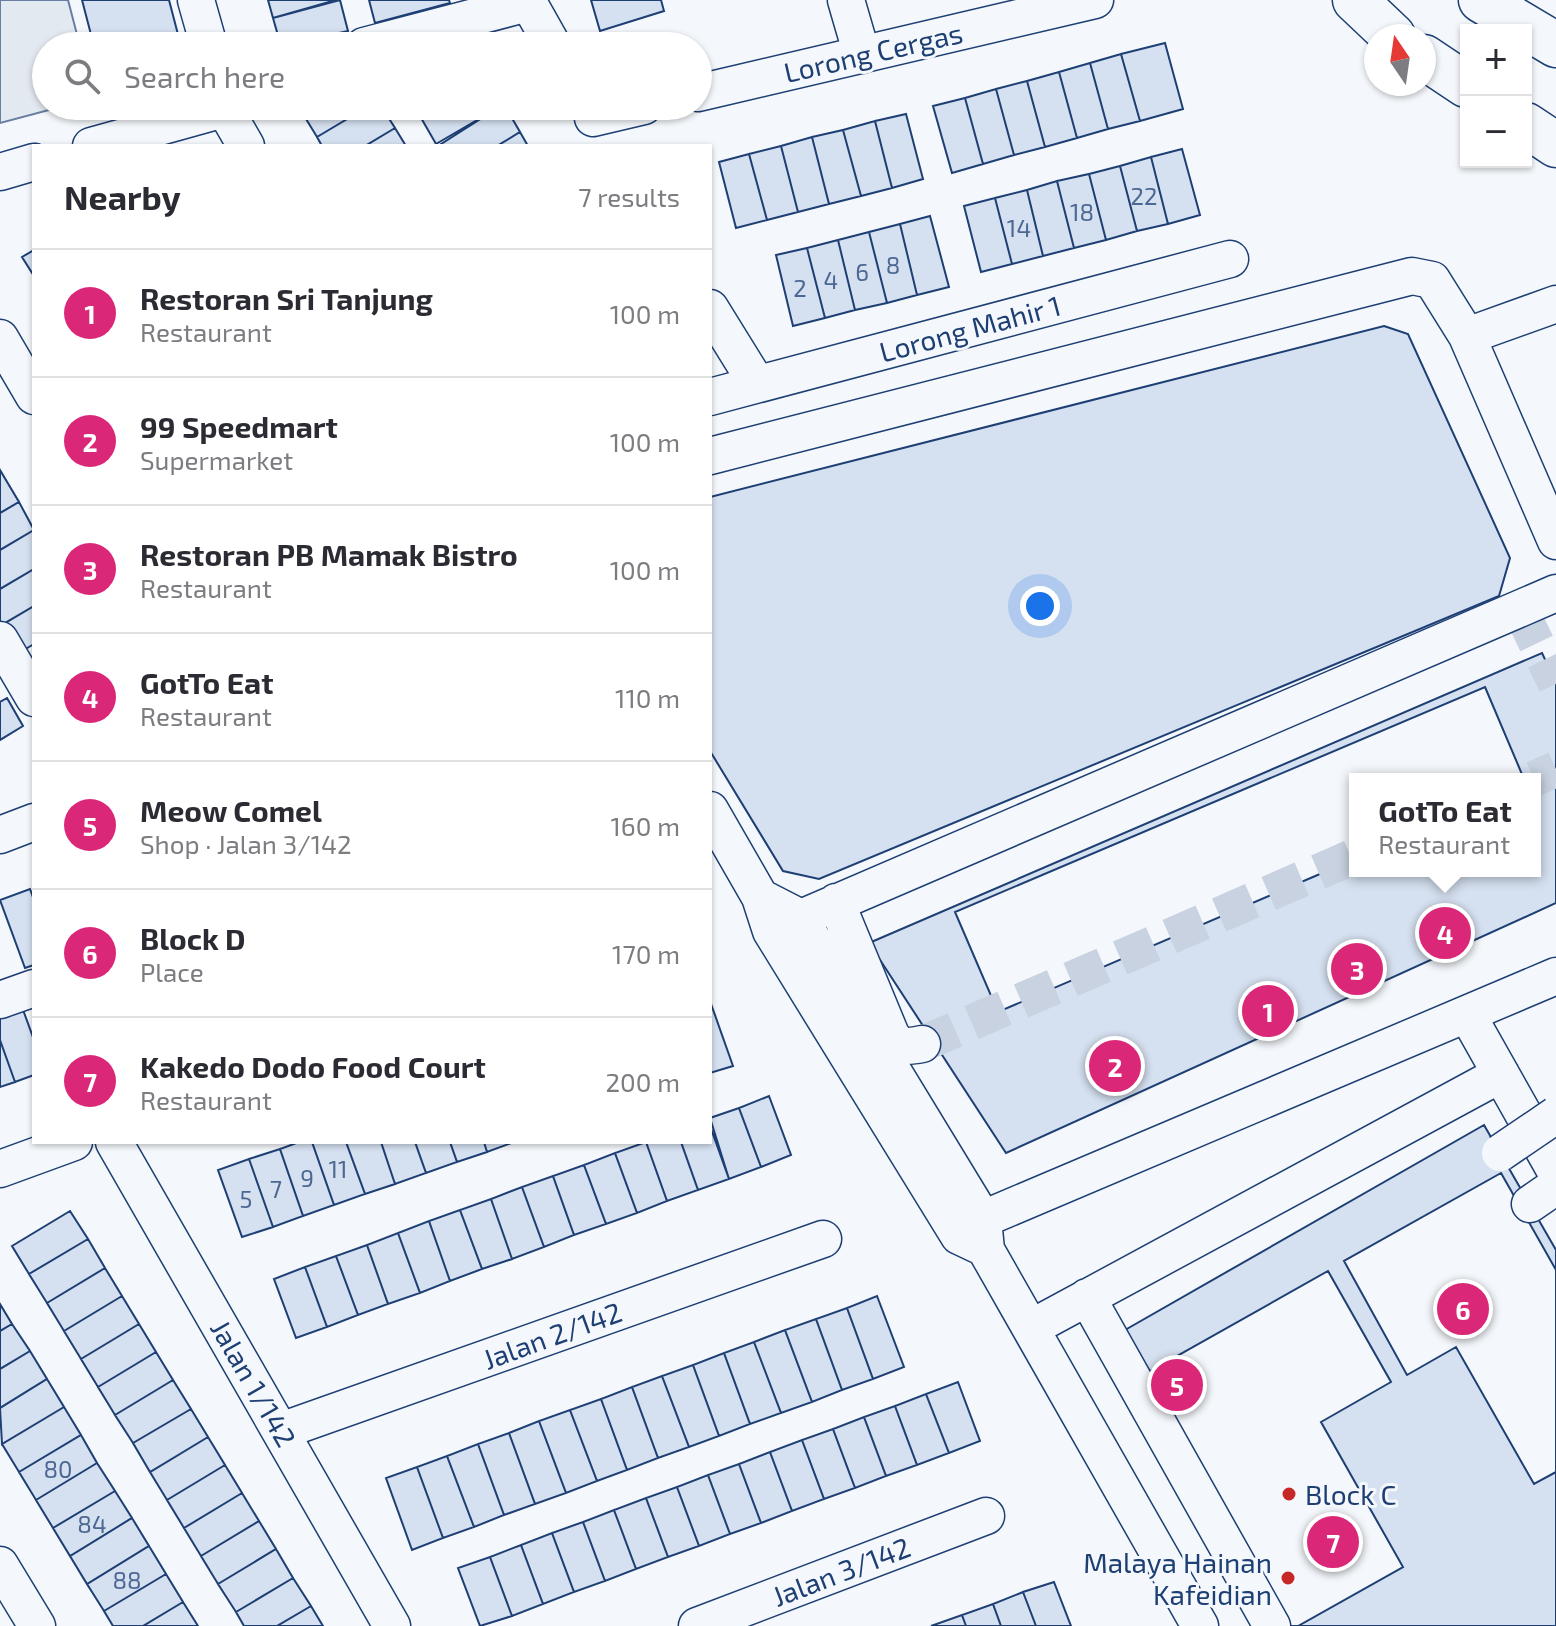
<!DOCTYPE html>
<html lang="en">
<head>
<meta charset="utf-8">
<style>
	:root { --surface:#fff; --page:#f2f2f3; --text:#2b2b33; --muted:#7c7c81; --line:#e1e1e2; --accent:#db2777 }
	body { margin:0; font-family:"Exo 2",sans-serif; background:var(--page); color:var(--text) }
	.controls { position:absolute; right:24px; top:24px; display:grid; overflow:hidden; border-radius:0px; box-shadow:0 2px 6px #0004 }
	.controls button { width:72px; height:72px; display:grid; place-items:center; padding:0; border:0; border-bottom:2px solid var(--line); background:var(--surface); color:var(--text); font:40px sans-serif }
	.compass { position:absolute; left:1364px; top:24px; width:72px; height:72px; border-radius:50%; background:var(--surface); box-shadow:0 2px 6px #0004; rotate:347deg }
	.you { position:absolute; left:1040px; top:606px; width:28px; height:28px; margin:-20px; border:6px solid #fff; border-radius:50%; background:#1a73e8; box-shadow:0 0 0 12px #1a73e833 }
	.badge { display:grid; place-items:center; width:52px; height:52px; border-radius:50%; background:var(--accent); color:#fff; font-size:26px; font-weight:700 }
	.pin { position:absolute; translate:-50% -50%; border:4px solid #fff; box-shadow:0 2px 8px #0006 }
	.popup { position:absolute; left:1349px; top:773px; width:192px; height:104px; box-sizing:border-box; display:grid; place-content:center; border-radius:0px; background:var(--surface); filter:drop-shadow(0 2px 6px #0005); font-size:26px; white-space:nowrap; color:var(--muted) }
	.popup b { font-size:30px; color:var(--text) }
	.popup::after { content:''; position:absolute; left:50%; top:100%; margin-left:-16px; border:16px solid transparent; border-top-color:var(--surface) }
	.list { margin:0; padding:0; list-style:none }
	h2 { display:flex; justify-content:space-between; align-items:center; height:104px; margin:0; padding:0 32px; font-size:34px }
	h2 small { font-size:26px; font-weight:400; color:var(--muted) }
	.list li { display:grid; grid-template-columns:52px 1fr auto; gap:24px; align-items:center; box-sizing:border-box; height:128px; padding:0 32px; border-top:2px solid var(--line) }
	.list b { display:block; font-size:30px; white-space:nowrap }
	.list p { margin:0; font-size:26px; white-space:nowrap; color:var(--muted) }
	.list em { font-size:26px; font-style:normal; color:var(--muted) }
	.icon { flex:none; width:44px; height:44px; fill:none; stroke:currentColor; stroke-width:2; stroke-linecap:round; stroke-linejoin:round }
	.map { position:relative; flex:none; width:1556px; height:1626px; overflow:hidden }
	.search { position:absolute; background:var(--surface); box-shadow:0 2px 6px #0004; left:32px; top:32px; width:680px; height:88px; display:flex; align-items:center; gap:20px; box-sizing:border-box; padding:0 28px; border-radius:44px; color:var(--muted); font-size:30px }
	.panel { position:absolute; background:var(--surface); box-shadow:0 2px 6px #0004; left:32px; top:144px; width:680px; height:1000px; border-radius:0px }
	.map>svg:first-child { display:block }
	.green { fill:#e3e9f0; stroke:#687fa3; stroke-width:2 }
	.building { fill:#d5e0f0; stroke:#1d3f73; stroke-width:2; fill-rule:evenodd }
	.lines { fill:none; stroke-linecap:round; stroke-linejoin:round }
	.minor-tunnel { stroke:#c9d2e0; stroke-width:36; stroke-dasharray:36 18; stroke-linecap:butt }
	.minor-casing { stroke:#1d3f73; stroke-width:39 }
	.highway-casing { stroke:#1d3f73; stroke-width:47 }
	.minor { stroke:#f4f7fb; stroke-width:36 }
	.highway { stroke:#f4f7fb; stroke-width:44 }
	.minor-bridge-casing { stroke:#1d3f73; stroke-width:39; stroke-linecap:butt }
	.minor-bridge { stroke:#f4f7fb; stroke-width:36 }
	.poi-dot { fill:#c62828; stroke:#f4f7fb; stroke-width:3 }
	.labels { text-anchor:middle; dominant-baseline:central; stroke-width:6; stroke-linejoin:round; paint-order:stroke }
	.number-label { font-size:24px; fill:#4b6792 }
	.street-label { font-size:28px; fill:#1d3f73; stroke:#f4f7fb }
	.poi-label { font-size:28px; fill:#1d3f73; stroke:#f4f7fb; text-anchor:start }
</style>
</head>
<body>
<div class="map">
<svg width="1556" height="1626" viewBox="0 0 1556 1626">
	<rect width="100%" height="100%" fill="#f4f7fb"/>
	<path class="green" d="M0,0h68l12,46h-34v60h18l-64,17z"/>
	<path class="building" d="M82,0h87l12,46h-87z
		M268,0h68l-63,18z
		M340,0l8,31 -67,15 -8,-28z
		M369,0h80l1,3 -75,20z
		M591,0h70l3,11 -64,20z
		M1165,43l18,66 -43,12 -19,-67z
		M1121,54l19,67 -32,8 -18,-66z
		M1090,63l18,66 -31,9 -18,-66z
		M1059,72l18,66 -32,9 -18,-66z
		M1027,81l18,66 -31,8 -18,-66z
		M996,89l18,66 -31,9 -18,-66z
		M965,98l18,66 -31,9 -19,-67z
		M305,106h64l-52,31 -17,-28z
		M369,106h12l14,22 -30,18h-43l-5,-9z
		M414,106h23l-17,10z
		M437,106h64l-65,38 -16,-28z
		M501,106h4l15,26 -23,14h-59z
		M906,114l17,65 -31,9 -17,-67z
		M875,121l17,67 -31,8 -18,-66z
		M395,128l11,18h-41z
		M843,130l18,66 -32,8 -17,-67z
		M520,132l8,14h-31z
		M812,137l17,67 -31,8 -17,-66z
		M781,146l17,66 -31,8 -18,-66z
		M1182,149l18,66 -32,9 -17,-67z
		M749,154l18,66 -31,8 -17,-66z
		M1151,157l17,67 -31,7 -17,-65z
		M1120,166l17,65 -31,9 -17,-66z
		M1089,174l17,66 -32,8 -17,-67z
		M1057,181l17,67 -31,8 -16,-66z
		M1027,190l16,66 -31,8 -17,-66z
		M995,198l17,66 -31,8 -17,-66z
		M930,216l19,71 -32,8 -17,-71z
		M900,224l17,71 -30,8 -18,-71z
		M869,232l18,71 -32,7 -17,-70z
		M838,240l17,70 -30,8 -18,-70z
		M807,248l18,70 -32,8 -17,-71z
		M34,250v26l-12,-19z
		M1384,326l24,8 102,224 -11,38 -680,283 -36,-8 -73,-120v-254z
		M0,470l19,32 -19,11z
		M19,502l15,28 -34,20v-37z
		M34,530v39l-34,20v-39z
		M34,569v37l-34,20v-37z
		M34,606v38l-17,10 -17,-28z
		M1542,653l14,30v220l-550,250 -137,-210zM1355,779h180v92h-180z
		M1485,687l39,92h-169v80l-357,153 -43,-100z
		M7,698l16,28 -23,14v-38z
		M30,889l4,11v65l-9,3 -25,-68z
		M710,1001l23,65 -23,7z
		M22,1007l12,33v35l-19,7 -15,-42v-25z
		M0,1040l15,42 -15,5z
		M769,1096l22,59 -30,12 -22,-59z
		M739,1108l22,59 -32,12 -19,-61z
		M1484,1125l72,125v376h-271l-167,-292z
		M710,1126l19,53 -31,11 -17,-48h29z
		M299,1142h13l22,63 -31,11 -23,-67z
		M312,1142h34l19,52 -31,11z
		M346,1142h35l14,42 -30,10z
		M381,1142h34l11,31 -31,11z
		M415,1142h35l7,20 -31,11z
		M450,1142h34l3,10 -30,10z
		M484,1142h30l-27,10z
		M646,1142h35l17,48 -31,11z
		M646,1142l21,59 -30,12 -22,-60z
		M280,1149l23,67 -30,11 -24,-68z
		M615,1153l22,60 -31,11 -22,-59z
		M249,1159l24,68 -31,10 -24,-67z
		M584,1165l22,59 -32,11 -21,-59z
		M1501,1173l55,97v202l-22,12 -78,-137 -49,28 -63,-114z
		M553,1176l21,59 -30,12 -22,-60z
		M522,1187l22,60 -32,12 -21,-60z
		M491,1199l21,60 -30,10 -22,-59z
		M460,1210l22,59 -32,12 -21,-60z
		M70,1211l18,28 -59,35 -17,-28z
		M429,1221l21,60 -30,12 -22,-60z
		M398,1233l22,60 -32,11 -21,-59z
		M88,1239l17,29 -58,35 -18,-29z
		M367,1245l21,59 -30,11 -22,-59z
		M336,1256l22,59 -31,12 -22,-60z
		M305,1267l22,60 -31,11 -22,-59z
		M105,1268l17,28 -58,35 -17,-28z
		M1328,1271l63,111 -70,40 82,145 -105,59h-8l-143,-253z
		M122,1296l17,28 -58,35 -17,-28z
		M877,1296l27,71 -31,12 -26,-71z
		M0,1304l12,20 -12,7z
		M847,1308l26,71 -31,11 -26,-71z
		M816,1319l26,71 -30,12 -27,-72z
		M12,1324l18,27 -30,18v-38z
		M139,1324l17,28 -58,35 -17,-28z
		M785,1330l27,72 -31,11 -27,-71z
		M754,1342l27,71 -31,11 -26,-71z
		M30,1351l17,28 -47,29v-39z
		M156,1352l17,28 -58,35 -17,-28z
		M724,1353l26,71 -31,12 -26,-71z
		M693,1365l26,71 -30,11 -27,-71z
		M662,1376l27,71 -31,11 -26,-71z
		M47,1379l17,28 -62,37 -2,-36z
		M173,1380l18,29 -58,34 -18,-28z
		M958,1382l22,59 -31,12 -23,-59z
		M632,1387l26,71 -31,12 -26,-71z
		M926,1394l23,59 -32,12 -22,-59z
		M601,1399l26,71 -30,11 -27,-71z
		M895,1406l22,59 -31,11 -22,-59z
		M64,1407l17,28 -62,37 -17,-28z
		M191,1409l17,28 -58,35 -17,-29z
		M570,1410l27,71 -31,12 -27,-72z
		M864,1417l22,59 -31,12 -22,-59z
		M539,1421l27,72 -31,11 -26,-71z
		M833,1429l22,59 -31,11 -22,-59z
		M509,1433l26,71 -31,11 -26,-71z
		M81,1435l16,28 -61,37 -17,-28z
		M208,1437l17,28 -58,35 -17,-28z
		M802,1440l22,59 -32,12 -22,-59z
		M478,1444l26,71 -30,12 -27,-71z
		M770,1452l22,59 -31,12 -22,-59z
		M447,1456l27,71 -31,11 -26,-71z
		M97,1463l18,28 -62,37 -17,-28z
		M739,1464l22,59 -31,11 -22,-59z
		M225,1465l17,28 -58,35 -17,-28z
		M417,1467l26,71 -31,12 -26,-72z
		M708,1475l22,59 -31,12 -22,-59z
		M677,1487l22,59 -31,11 -22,-59z
		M115,1491l17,27 -62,38 -17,-28z
		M242,1493l17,28 -58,35 -17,-28z
		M646,1498l22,59 -32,12 -22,-59z
		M614,1510l22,59 -31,12 -22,-59z
		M132,1518l17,28 -62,38 -17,-28z
		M259,1521l17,28 -58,35 -17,-28z
		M583,1522l22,59 -31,11 -22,-59z
		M552,1533l22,59 -31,12 -22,-59z
		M521,1545l22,59 -31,12 -22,-59z
		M149,1546l17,28 -62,37 -17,-27z
		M276,1549l17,29 -57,34 -18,-28z
		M490,1557l22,59 -32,10 -22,-58z
		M166,1574l17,28 -40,24h-30l-9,-15z
		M293,1578l18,28 -34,20h-33l-8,-14z
		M1054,1582l17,44h-35l-13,-34z
		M1023,1592l13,34h-35l-8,-22z
		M183,1602l15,24h-55z
		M993,1604l8,22h-35l-4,-11z
		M311,1606l12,20h-46z
		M962,1615l4,11h-35z"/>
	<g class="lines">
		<path class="minor-tunnel" d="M1521,611l35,73
			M1534,779l22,-10
			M922,1044l433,-188"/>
		<defs>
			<path id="minor" d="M196,0l13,46
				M527,0l26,46
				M846,0l16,55
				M364,46l164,-43
				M698,93l397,-93
				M223,106l23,40
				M593,118l51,-12
				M91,146l133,-37
				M0,172l34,-10
				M710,308l47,76
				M1467,336l89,-32
				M0,338l34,58
				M710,397l520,-138
				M710,456l702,-180 20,4 35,56 89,205
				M0,640l34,58
				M710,810l50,87 11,34 188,305 19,9
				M0,835l34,-13
				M760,897l39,20 184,302 3,31 214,376
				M836,902l55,133c9,13 16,12 31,9
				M771,931l785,-338
				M0,1000l34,-12
				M1467,1014l89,158
				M114,1142l278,484
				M0,1169l74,-27
				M1530,1204l26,-18
				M959,1236l24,-17 573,-243
				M1087,1297l185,329
				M1031,1328l470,-254
				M281,1431l542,-192
				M0,1565l37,61
				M697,1626l289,-110"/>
			<path id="highway" d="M1355,0l38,36
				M1481,0l75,45
				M1424,57l42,28
				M1526,125l30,20"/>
		</defs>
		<use href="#minor" class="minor-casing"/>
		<use href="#highway" class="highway-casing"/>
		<use href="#minor" class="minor"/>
		<use href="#highway" class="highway"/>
		<defs>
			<path id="minor-bridge" d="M1500,1153l56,-38"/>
		</defs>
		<use href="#minor-bridge" class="minor-bridge-casing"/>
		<use href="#minor-bridge" class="minor-bridge"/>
	</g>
	<g class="poi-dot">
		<circle cx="1289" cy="1494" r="8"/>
		<circle cx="1288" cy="1578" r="8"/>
	</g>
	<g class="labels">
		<g class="number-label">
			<text x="1144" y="195">22</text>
			<text x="1082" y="211">18</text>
			<text x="1019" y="227">14</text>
			<text x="893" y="264">8</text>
			<text x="862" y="271">6</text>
			<text x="831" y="279">4</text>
			<text x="800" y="287">2</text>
			<text x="338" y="1168">11</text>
			<text x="307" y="1177">9</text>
			<text x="276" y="1188">7</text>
			<text x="246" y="1198">5</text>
			<text x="58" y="1468">80</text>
			<text x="92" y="1523">84</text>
			<text x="127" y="1579">88</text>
		</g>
		<g class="street-label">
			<text transform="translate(873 52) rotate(-13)">Lorong Cergas</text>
			<text transform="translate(970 328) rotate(-15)">Lorong Mahir 1</text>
			<text transform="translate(552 1335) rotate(-20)">Jalan 2/142</text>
			<text transform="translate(254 1383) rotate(60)">Jalan 1/142</text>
			<text transform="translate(841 1571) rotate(-21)">Jalan 3/142</text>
		</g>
		<g class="poi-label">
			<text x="1305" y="1494">Block C</text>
			<text x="1272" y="1562" text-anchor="end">Malaya Hainan<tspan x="1272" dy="32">Kafeidian</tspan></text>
		</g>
	</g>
</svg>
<div class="controls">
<button>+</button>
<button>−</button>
</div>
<svg class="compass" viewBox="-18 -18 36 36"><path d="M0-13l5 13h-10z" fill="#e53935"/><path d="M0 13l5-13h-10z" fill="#7c7c81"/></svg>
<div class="you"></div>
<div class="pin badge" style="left:1268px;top:1011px">1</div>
<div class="pin badge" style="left:1115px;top:1066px">2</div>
<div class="pin badge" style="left:1357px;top:969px">3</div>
<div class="pin badge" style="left:1445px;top:933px">4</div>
<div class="popup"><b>GotTo Eat</b>Restaurant</div>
<div class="pin badge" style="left:1177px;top:1385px">5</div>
<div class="pin badge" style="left:1463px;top:1309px">6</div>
<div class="pin badge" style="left:1333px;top:1542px">7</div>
<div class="search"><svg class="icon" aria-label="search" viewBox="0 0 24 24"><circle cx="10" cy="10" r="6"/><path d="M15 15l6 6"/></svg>Search here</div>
<section class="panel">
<h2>Nearby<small>7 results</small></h2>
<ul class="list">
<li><span class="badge">1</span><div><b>Restoran Sri Tanjung</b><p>Restaurant</p></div><em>100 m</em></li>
<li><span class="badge">2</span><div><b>99 Speedmart</b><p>Supermarket</p></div><em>100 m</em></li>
<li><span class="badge">3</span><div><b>Restoran PB Mamak Bistro</b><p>Restaurant</p></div><em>100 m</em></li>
<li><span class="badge">4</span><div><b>GotTo Eat</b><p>Restaurant</p></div><em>110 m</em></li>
<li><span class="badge">5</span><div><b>Meow Comel</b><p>Shop · Jalan 3/142</p></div><em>160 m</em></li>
<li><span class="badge">6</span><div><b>Block D</b><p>Place</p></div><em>170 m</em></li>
<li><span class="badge">7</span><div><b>Kakedo Dodo Food Court</b><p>Restaurant</p></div><em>200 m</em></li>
</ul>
</section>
</div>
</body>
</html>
